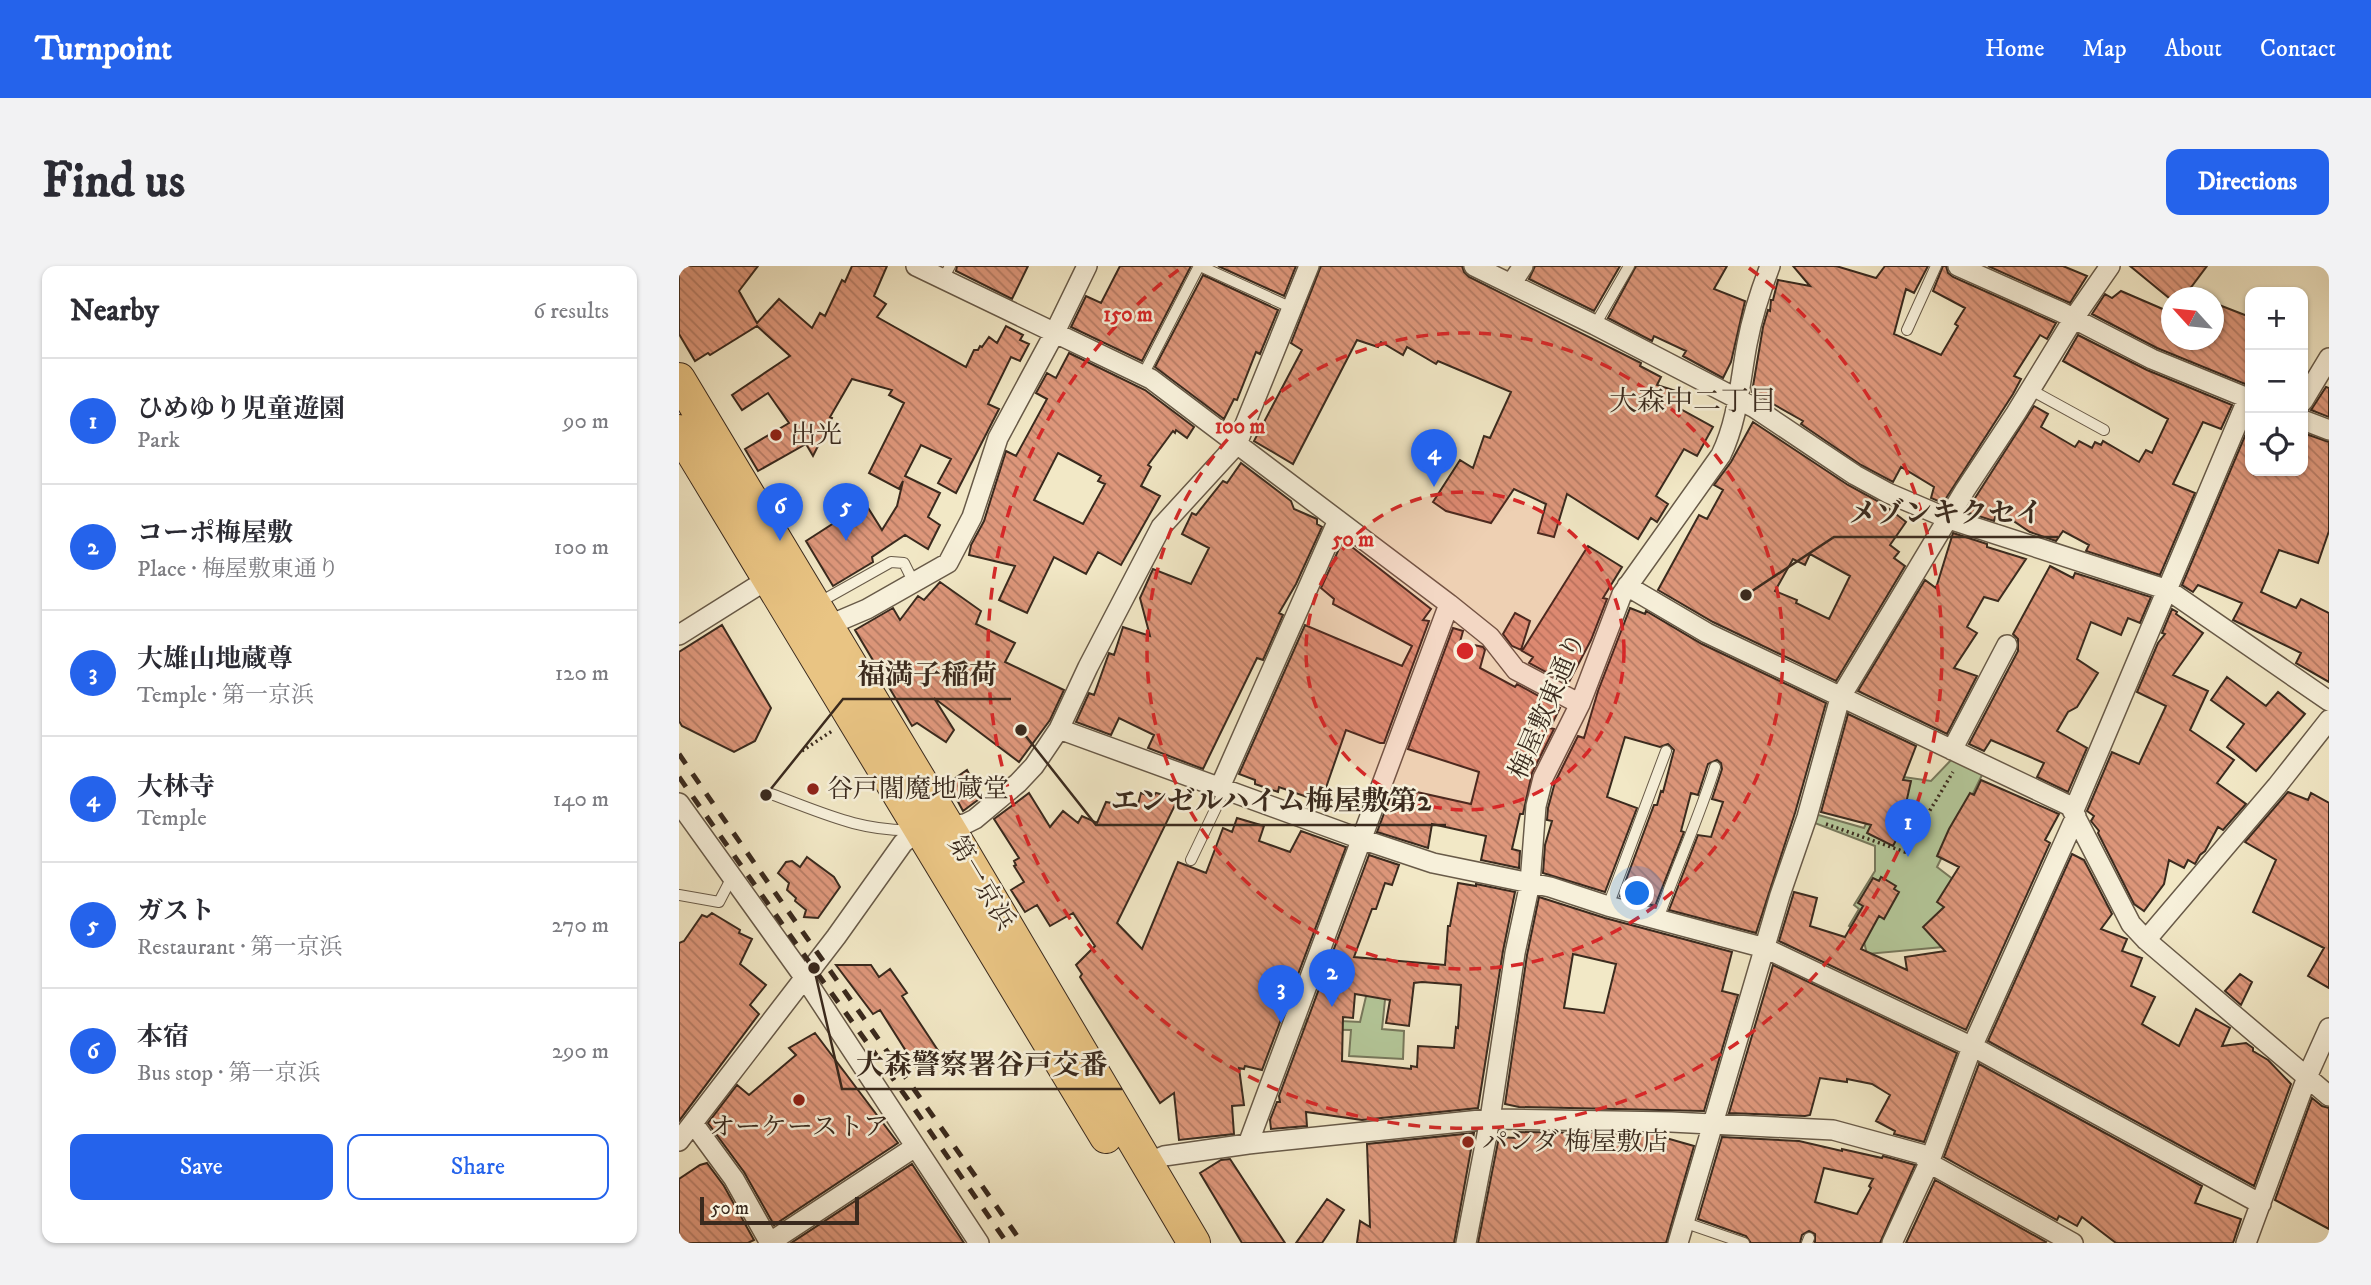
<!DOCTYPE html>
<html lang="en">
<head>
<meta charset="utf-8">
<style>
	:root { --surface:#fff; --page:#f2f2f3; --text:#2b2b33; --muted:#7c7c81; --line:#e1e1e2; --accent:#2563eb }
	body { margin:0; font-family:"IM FELL DW Pica","Noto Serif JP",serif; background:var(--page); color:var(--text) }
	.controls { position:absolute; right:21px; top:21px; display:grid; overflow:hidden; border-radius:14px; box-shadow:0 2px 5px #0004 }
	.controls button { width:63px; height:63px; display:grid; place-items:center; padding:0; border:0; border-bottom:2px solid var(--line); background:var(--surface); color:var(--text); font:35px sans-serif }
	.compass { position:absolute; left:1482px; top:21px; width:63px; height:63px; border-radius:50%; background:var(--surface); box-shadow:0 2px 5px #0004; rotate:297deg }
	.scale { position:absolute; left:21px; bottom:18px; width:159px; box-sizing:border-box; padding-left:7px; border:4px solid #3a2a1e; border-top:0; font-size:19px; line-height:24px; white-space:nowrap; color:#3a2a1e; -webkit-text-stroke:5px #f7f0da; paint-order:stroke }
	.you { position:absolute; left:959px; top:628px; width:24px; height:24px; margin:-18px; border:5px solid #fff; border-radius:50%; background:#1a73e8; box-shadow:0 0 0 10px #1a73e833 }
	.badge { display:grid; place-items:center; width:46px; height:46px; border-radius:50%; background:var(--accent); color:#fff; font-size:23px; font-weight:700 }
	.pin { position:absolute; translate:-50% -58px; filter:drop-shadow(0 2px 4px #0008) }
	.pin::after { content:''; position:absolute; top:37px; width:24px; height:21px; background:inherit; clip-path:polygon(0 0,100% 0,50% 100%) }
	.list { margin:0; padding:0; list-style:none }
	h2 { display:flex; justify-content:space-between; align-items:center; height:91px; margin:0; padding:0 28px; font-size:30px }
	h2 small { font-size:23px; font-weight:400; color:var(--muted) }
	.list li { display:grid; grid-template-columns:46px 1fr auto; gap:21px; align-items:center; box-sizing:border-box; height:126px; padding:0 28px; border-top:2px solid var(--line) }
	.list b { display:block; font-size:26px; white-space:nowrap }
	.list p { margin:0; font-size:23px; white-space:nowrap; color:var(--muted) }
	.list em { font-size:23px; font-style:normal; color:var(--muted) }
	.actions { display:flex; gap:14px; padding:21px 28px }
	.actions a { flex:1; padding:16px 0; border:2px solid var(--accent); border-radius:14px; text-align:center; font-size:24px; color:var(--accent) }
	.actions .main { background:var(--accent); color:#fff }
	.icon { flex:none; width:38px; height:38px; fill:none; stroke:currentColor; stroke-width:2; stroke-linecap:round; stroke-linejoin:round }
	.map { position:relative; flex:none; width:1650px; height:977px; overflow:hidden; border-radius:14px }
	header { display:flex; align-items:center; gap:42px; box-sizing:border-box; height:98px; padding:0 35px; background:var(--accent); color:#fff }
	header strong { font-size:33px }
	nav { display:flex; gap:38px; margin-inline-start:auto; font-size:24px }
	.intro { display:flex; align-items:center; justify-content:space-between; box-sizing:border-box; height:168px; padding:0 42px }
	h1 { margin:0; font-size:49px }
	.button { padding:18px 32px; border-radius:14px; background:var(--accent); color:#fff; font-size:24px; font-weight:700 }
	main { display:flex; gap:42px; padding:0 42px }
	aside { flex:1; background:var(--surface); border-radius:14px; box-shadow:0 2px 5px #0004 }
	.map>svg:first-child { display:block }
	.green { fill:#b4c799; stroke:#77785c; stroke-width:2 }
	.building { fill:url(#building-back-hatch); stroke:#3a2a1e; stroke-width:2; fill-rule:evenodd }
	.lines { fill:none; stroke-linecap:round; stroke-linejoin:round }
	.service-casing { stroke:#685a48; stroke-width:12 }
	.minor-casing { stroke:#685a48; stroke-width:22 }
	.trunk-casing { stroke:#3a2a1e; stroke-width:34 }
	.path { stroke:#3a2a1e; stroke-width:3.5; stroke-dasharray:2 3.5; stroke-linecap:butt }
	.service { stroke:#f7f0da; stroke-width:10 }
	.minor { stroke:#f7f0da; stroke-width:19 }
	.trunk { stroke:#e9c483; stroke-width:32 }
	.rail { stroke:#3a2a1e; stroke-width:5; stroke-dasharray:12 12; stroke-linecap:butt }
	.ring { fill:none; stroke:#d62828; stroke-width:3.5; stroke-dasharray:12 9 }
	.poi-dot { fill:#8f2418; stroke:#f7f0da; stroke-width:2.5 }
	.labels { text-anchor:middle; dominant-baseline:central; stroke-width:5; stroke-linejoin:round; paint-order:stroke }
	.poi-label { font-size:26px; fill:#3a2a1e; stroke:#f7f0da; text-anchor:start }
	.street-label { font-size:26px; fill:#3a2a1e; stroke:#f7f0da }
	.neighbourhood-label { font-size:28px; fill:#3a2a1e; stroke:#f7f0da }
	.centre { fill:#d62828; stroke:#f7f0da; stroke-width:3.5 }
	.ring-label { font-size:21px; text-anchor:middle; font-weight:bold; fill:#d62828; stroke:#f7f0da; stroke-width:5; stroke-linejoin:round; paint-order:stroke }
	.leader { fill:none; stroke:#3a2a1e; stroke-width:2.5 }
	.callout-dot { fill:#3a2a1e; stroke:#f7f0da; stroke-width:2.5 }
	.callout-label { font-size:28px; text-anchor:middle; font-weight:bold; fill:#3a2a1e; stroke:#f7f0da; stroke-width:5; stroke-linejoin:round; paint-order:stroke }
</style>
</head>
<body>
<header>
<strong>Turnpoint</strong>
<nav><a>Home</a><a>Map</a><a>About</a><a>Contact</a></nav>
</header>
<div class="intro"><h1>Find us</h1><a class="button">Directions</a></div>
<main>
<aside>
<h2>Nearby<small>6 results</small></h2>
<ul class="list">
<li><span class="badge">1</span><div><b>ひめゆり児童遊園</b><p>Park</p></div><em>90 m</em></li>
<li><span class="badge">2</span><div><b>コーポ梅屋敷</b><p>Place · 梅屋敷東通り</p></div><em>100 m</em></li>
<li><span class="badge">3</span><div><b>大雄山地蔵尊</b><p>Temple · 第一京浜</p></div><em>120 m</em></li>
<li><span class="badge">4</span><div><b>大林寺</b><p>Temple</p></div><em>140 m</em></li>
<li><span class="badge">5</span><div><b>ガスト</b><p>Restaurant · 第一京浜</p></div><em>270 m</em></li>
<li><span class="badge">6</span><div><b>本宿</b><p>Bus stop · 第一京浜</p></div><em>290 m</em></li>
</ul>
<div class="actions"><a class="main">Save</a><a>Share</a></div>
</aside>
<div class="map">
<svg width="1650" height="977" viewBox="0 0 1650 977">
	<defs>
		<pattern id="building-back-hatch" width="6" height="6" patternUnits="userSpaceOnUse" patternTransform="scale(1.75)"><rect width="6" height="6" fill="#de977b"/><path d="M-1 5l2 2M0 0l6 6M5-1l2 2" fill="none" stroke="#b57b64"/></pattern>
	</defs>
	<rect width="100%" height="100%" fill="#f2e8c6"/>
	<filter id="stains"><feTurbulence type="fractalNoise" baseFrequency=".00286" numOctaves="4"/><feColorMatrix values="0 0 0 0 .2 0 0 0 0 .09 0 0 0 0 .02 0 0 0 .5 -.17"/></filter>
	<radialGradient id="worn" r=".72"><stop offset=".6" stop-color="#630" stop-opacity="0"/><stop offset="1" stop-color="#630" stop-opacity=".3"/></radialGradient>
	<path class="green" d="M1274,492l30,15 -46,94 38,29 -10,49 -98,9 -5,-20 -13,-8 10,-17 -5,-4 21,-34v-25l-63,-24 3,-8 49,14 20,-42 13,-10 34,5z
		M689,722l18,2 -4,39 22,2 -1,28 -54,-3 2,-26 -53,-1 3,-10 59,3z"/>
	<path class="building" d="M0,0h79l-19,25 18,32 22,-24 33,29 8,-15 5,3 17,-36 3,2 7,-16h35l-13,30 12,8 -9,13 89,50 8,-17h4l2,-4 2,1 7,-10 8,6 9,-17 17,9 -3,5 9,4 -9,17 -9,-4 -23,47 11,5 -43,84 -18,-10 13,-24 -30,-14 -16,31 35,17 -12,24 12,8 -12,24 -23,-14 -33,22 1,5 -40,24 -27,-45 59,-38 17,27 15,-24 6,-25 -4,8 -30,-16 35,-70 -15,-8 3,-5 -40,-11 -22,38 2,1 -19,38 -7,-12 -48,27 -13,-22 44,-26 -21,-30 -26,17 -10,-15 58,-39 -33,-30 -47,29 -2,-2 -13,8 -16,-27z
		M278,0h71l-16,33 -56,-28z
		M441,0h71l-49,95 -71,-34 15,-31 15,7z
		M539,0h78l-12,30z
		M642,0h141l2,6 5,5 172,86 -1,3 21,11 -4,8 25,8 -5,14 36,20 -16,29 -13,-7 -28,47 12,8 -11,18 -6,-4 -13,21 -71,-45 -13,43 -16,-4 8,-29 -32,-15 -23,34 -45,-12 -13,-9 27,-42 13,8 11,-32 6,2 21,-46 -73,-31 -2,3 -29,-17 -4,8 -22,-13 -3,5 -21,-7 -64,124 -39,-23 48,-91 -11,-7z
		M856,0h85l-26,45 -65,-32z
		M957,0h91l-13,23 31,12 -14,61 -8,16 -40,-22 3,-5 -32,-15 -2,5 -44,-23z
		M1114,0h43l40,12 9,-12h43l-14,27 -8,-4 -12,45 47,21 17,-29 -3,-2 10,-16 -32,-17 10,-25h3l2,7 5,4 103,46 -9,16 -7,-4 -26,41 7,3 -8,15 -70,109 -12,-5 3,-11 -33,-20 -8,15 -32,-17 -60,-41 2,-3 -51,-29 11,-65 5,-17 2,1 1,-11h2l5,-20 32,6z
		M1309,0h75l24,10 -17,27z
		M1451,0h77l-24,32h-14z
		M524,9l75,35 -18,44 -4,-2 -19,48 -3,-1 -10,20 -69,-52z
		M1442,25l51,22v27h42v-37l36,14v69l-93,-38 -65,-34 13,-20 7,4z
		M1399,69l69,35 85,35 -11,24 -18,-7 -30,62 22,9 -35,82 -74,-24 3,-6 -26,-14 -7,10 -26,-9 -33,-22 -3,11 -28,-9 68,-106 14,8 -7,13 34,20 4,-6 13,7 3,-6 6,3 2,-4 36,21 7,-12 6,3 16,-34 -105,-58z
		M390,87l76,37 49,37 -7,11 -11,-8 -1,3 -2,-2 -25,34 3,2 -10,19 19,10 -39,69 -23,-13 -12,22 -32,-17 -27,56 -28,-13 16,-34 -46,-11 2,-10 13,-24 22,-70 10,5 31,-57 -11,-6 11,-20 9,5zM379,187l43,23 -3,5 7,3 -22,40 -49,-24z
		M1647,121l3,1v29l-18,-7z
		M1074,156l95,63 35,19 23,18 -16,23 9,7 -5,6 11,8 -69,115 -123,-59 -55,-32 41,-75 8,4 16,-29 -9,-5 17,-23zM1131,288l40,22 -21,43 -33,-16 1,-3 -22,-9 18,-32 12,6z
		M1571,158v47h53v-38l26,9v89l-11,32 -39,-13 -18,42 35,16 5,-9 28,14v69l-33,-19 5,-10 -68,-33 9,-17 -44,-18 -5,7 -11,-7z
		M562,197l50,38 3,8 23,10v5l5,3 -26,57 -17,29 4,2 -20,45 -6,-2 -54,111 -55,-21 6,-13 -35,-17 -8,17 -35,-13 13,-29 5,2 15,-42 5,2 9,-28 27,9 -10,-38 13,-29 38,15 18,-36 -27,-14 10,-21 4,2 27,-34 4,2z
		M1274,267l34,11v3l39,12 -28,42 -14,-4 -17,30 10,6 -23,35 23,8 -30,58 -89,-43 67,-111 11,8z
		M664,274l88,69 -8,11 6,1 -45,122h-4l-34,-13 -25,72 -42,-15 -1,5 -23,-8v-4l-16,-6 66,-149 97,41 10,-20 -79,-42 1,-5 -13,-11z
		M909,280l34,21 -19,31 4,1 -16,41 -23,44 -39,-21 4,-6 -11,-6z
		M1371,300l23,12 2,-5 76,24 -11,26 -12,-5 -7,17 -30,-13 -14,37 21,14 -21,34 -9,5 -11,19 30,17 -19,44 -31,-15 7,-14 -53,-23 -7,11 -15,-7 49,-93v-12l-5,-5z
		M261,316l41,29 -5,13 39,19 -10,19 59,28 -14,30 -31,42 -85,-64 20,32 -8,12 -29,-19 -5,3 -57,-96 38,-22 7,12 18,-24 6,4z
		M951,342l15,6 1,-3 56,33 124,59 -31,110 -39,120 -87,-23 29,-75 13,2 12,-35 -11,-3 10,-30 -1,-6 -4,-3 -9,4 -10,31 -7,-2 -10,38 3,1 -29,74 -35,-10 34,-91h3l4,-14 2,1 11,-42 -6,-6 -8,3 -35,-10 -18,60 30,11 -32,84 -62,-19 2,-28 7,-24 -5,-1 1,-12 7,-26 23,-46 6,2 14,-47z
		M1493,343l5,3 -1,2 27,19 -30,42 35,16 -18,39 44,30 -17,23 29,21 -23,26 -5,-3 -13,24 -5,4 -5,9 -7,-4 -4,8 -15,-8 -5,24 -20,27 -10,-7 -36,-71 1,-2 -8,-10 3,-5 -7,-5 25,-59 27,12 27,-58 -29,-14 21,-49 7,-9 -3,-1z
		M836,347l15,8 -9,29 -9,-4 -9,-12z
		M43,359l49,83 -16,33 -21,11 -52,-26 -3,-5v-69z
		M774,362l10,3 -3,11 23,5 2,3 -5,18 35,19 2,-3 43,24 -10,20 4,1 -22,44 -9,41h-3l-8,35 8,2 -1,17 -38,-8 5,-24 -54,-12 -4,24 -51,-16 17,-45 77,17 8,-32 -71,-23z
		M1548,411l39,29 12,-14 27,22 -49,57 -29,-24 17,-23 -33,-24z
		M1169,448l68,32 -13,34 8,1 -4,18 8,5 -22,42 -26,-13 4,-8 -50,-13z
		M288,504l15,27 -19,14 -15,-28z
		M1302,514l78,34 -14,26 5,3 -84,187 -187,-89 15,-49 23,6 -7,28 35,11 18,-31 -5,-3 15,-25 6,3 2,-4 15,9 -2,3 5,3 -15,27 -5,-3 -18,33 46,21 -2,-13 40,-6 -22,-24 21,-20 -7,-5 22,-35 -22,-11 12,-27 21,-36 4,2z
		M1609,526l20,8 3,-7 18,10v185l-21,-12 16,-28 -71,-36 23,-52 -31,-18z
		M350,527l21,34 13,-16 15,12 4,-7 15,7 9,-21 31,6 4,-15 12,4 3,-4 22,6 -61,124 25,26 36,-87 28,11 17,-45 9,4 5,-14 27,8 -5,15 31,11 11,-21 45,16 -84,223 -17,-4 -1,3 -5,-1 5,37 -12,1 2,28 -55,6 -5,-47 -14,10 -80,-126 2,-3 -6,-9 19,-19 -22,-33 -23,13 -13,-21 -12,7 -14,-22 13,-8 -10,-16 2,-1 -2,-4 5,-3 -25,-39z
		M1393,588l12,6 28,54 -11,15 26,10 -5,12 20,7 -11,28 24,11 -13,27 37,22 17,-37 34,19 -8,18 24,-3 7,5v3l15,9 23,24 -37,102 -266,-145z
		M690,589l30,10 -7,20 -7,-2 -9,26h-4l-18,48 91,8 3,-39h2l8,-43 18,3v-2l39,8 -12,59 -25,157 -116,12 -56,-8 1,14 -36,3 -1,-9 7,-18h3l-1,-6zM743,716l39,3 -3,43 -2,-1 -2,21 -36,-2 -1,21 -6,-1v3l-69,-8 1,-44 10,1 2,-24 35,6 -4,23 23,3 5,-43z
		M128,591l27,20 6,10 -22,31 -14,-1 2,-7 -11,-9 1,-3 -9,-8 2,-7 -11,-10 8,-11 6,-1 8,6z
		M860,631l66,21 127,34 -10,39 16,4 -34,116 -185,-4 -14,-3 22,-149zM894,688l43,10 -12,49 -40,-5z
		M33,647l28,17 -1,3 13,6 -12,25 26,21 -16,20 9,9 -80,107v-178l5,-2 18,-26 5,2z
		M157,699h35l8,12 11,-8 17,24 -5,3 39,59 -23,15 -38,-60 -7,4z
		M1094,699l184,88 -33,89 -30,-8 1,-3 -19,-10 14,-26 -18,-11 -25,-5v3l-27,-4 -10,37 -5,1 -76,-3z
		M1561,708l12,8 -11,23 -16,-14z
		M136,767l83,110 -124,82 -30,-53 -36,-49 29,-38 12,10 47,-40 -7,-7z
		M1300,798l223,122 -7,17 46,16 -8,24h-117l-34,-26 -5,9 -18,-10 -2,4 -113,-63z
		M1633,832l10,8 7,2v121l-54,-29z
		M838,866l135,2 42,12 -28,97h-188l21,-106 17,1z
		M795,867l-20,110h-97l3,-22 10,6 -3,-83z
		M1043,871l77,4 43,10v-2l40,9 1,-2 32,9 -35,78h-65v-9l-6,-3 -7,4 -2,8h-49l-5,-7 -48,-17zM1145,902l49,11 -4,7 2,2 -14,26 -42,-12z
		M551,893l55,84h-43l-42,-70 21,-13z
		M28,897l17,23 30,54 -6,3h-69v-64l21,-14z
		M233,898l52,79h-173z
		M1256,914l111,62 -1,1h-139z
		M648,933l17,11 -22,33h-26z"/>
	<g class="lines">
		<defs>
			<path id="service" d="M521,0l92,42
				M264,13l7,-13
				M916,59l34,-59
				M1228,64l29,-64
				M464,109l56,-109
				M1352,124l73,40
				M139,337l73,-41 13,1 10,20
				M92,528c50,18 89,38 143,36
				M512,594l34,-71
				M0,629l40,7 13,-25
				M929,640l58,-155
				M979,653c18,-51 41,-101 57,-152
				M1004,956l61,21
				M1128,977l2,-5"/>
			<path id="minor" d="M237,0l235,113 298,225 41,33 26,33 64,34
				M795,0l121,59 160,83 100,67 33,18 61,26 219,71 161,111
				M1279,0l103,46 91,47 98,40
				M832,18l12,-18
				M1624,135l26,-43
				M1624,154l26,10
				M948,320l80,47 363,173 61,118 15,16 183,156
				M148,360l40,-17 81,-46 24,-46 26,-79 56,-104 33,-68
				M0,369l89,-56
				M380,463l302,110 72,24 117,24 58,19 157,42 216,103 280,153
				M1273,484l55,-105
				M541,521l118,-267
				M0,537l125,174 175,266
				M1395,544l174,-412
				M1467,674l131,-154 52,-66
				M14,857l41,56 36,64
				M0,875l157,-204 67,-94 17,-13 45,-6 10,-5 43,-36 16,-17 25,-37 29,-62 73,-140 76,-83 72,-178
				M569,878l201,-540
				M467,897l18,-7 84,-12 242,-25 181,3 162,8 88,24 8,9 144,80
				M90,977l146,-96
				M787,977l24,-124 25,-166 15,-70 6,-77 7,-28 37,-74 42,-110 99,-139c17,-35 19,-74 26,-111 5,-27 13,-52 23,-78
				M999,977l102,-348 27,-78 33,-119 125,-208 51,-77 58,-95 36,-52
				M1213,977l37,-80 43,-116 104,-231
				M1567,977l61,-166 22,-49"/>
			<path id="trunk" d="M0,113l286,476 229,388
				M0,165l427,706"/>
		</defs>
		<use href="#service" class="service-casing"/>
		<use href="#minor" class="minor-casing"/>
		<use href="#trunk" class="trunk-casing"/>
		<path class="path" d="M123,485l30,-20
			M1147,558l79,28 48,-80"/>
		<use href="#service" class="service"/>
		<use href="#minor" class="minor"/>
		<use href="#trunk" class="trunk"/>
		<path class="rail" d="M0,488c112,164 229,325 343,489
			M0,511l113,161 117,163 98,142"/>
	</g>
	<circle cx="786" cy="385" r="159" fill="#d62828" fill-opacity=".12"/>
	<g class="ring">
		<circle cx="786" cy="385" r="159"/>
		<circle cx="786" cy="385" r="318"/>
		<path d="M1070 2A477 477 0 1 1 502 2"/>
	</g>
	<g class="poi-dot">
		<circle cx="97" cy="169" r="7"/>
		<circle cx="134" cy="523" r="7"/>
		<circle cx="120" cy="834" r="7"/>
		<circle cx="789" cy="876" r="7"/>
	</g>
	<g class="labels">
		<g class="poi-label">
			<text x="111" y="169">出光</text>
			<text x="148" y="523">谷戸閻魔地蔵堂</text>
			<text x="120" y="861" text-anchor="middle">オーケーストア</text>
			<text x="803" y="876">パンダ 梅屋敷店</text>
		</g>
		<g class="street-label">
			<text transform="translate(869 440) rotate(-67)">梅屋敷東通り</text>
			<text transform="translate(302 617) rotate(59)">第一京浜</text>
		</g>
		<g class="neighbourhood-label">
			<text x="1014" y="135">大森中二丁目</text>
		</g>
	</g>
	<circle cx="786" cy="385" r="10" class="centre"/>
	<g class="ring-label">
		<text x="449" y="55">150 m</text>
		<text x="561" y="167">100 m</text>
		<text x="674" y="280">50 m</text>
	</g>
	<path class="leader" d="M1067 329L1155 271H1379M87 529L164 433H332M342 464L417 559H767M135 702L163 823H443"/>
	<g class="callout-dot">
		<circle cx="1067" cy="329" r="7"/>
		<circle cx="87" cy="529" r="7"/>
		<circle cx="342" cy="464" r="7"/>
		<circle cx="135" cy="702" r="7"/>
	</g>
	<g class="callout-label">
		<text x="1267" y="256">メゾンキクセイ</text>
		<text x="248" y="418">福満子稲荷</text>
		<text x="592" y="544">エンゼルハイム梅屋敷第2</text>
		<text x="303" y="808">大森警察署谷戸交番</text>
	</g>
	<rect width="100%" height="100%" filter="url(#stains)"/>
	<rect width="100%" height="100%" fill="url(#worn)"/>
</svg>
<div class="controls">
<button>+</button>
<button>−</button>
<button><svg class="icon" aria-label="locate" viewBox="0 0 24 24"><circle cx="12" cy="12" r="6"/><path d="M12 2v4M12 18v4M2 12h4M18 12h4"/></svg></button>
</div>
<svg class="compass" viewBox="-18 -18 36 36"><path d="M0-13l5 13h-10z" fill="#e53935"/><path d="M0 13l5-13h-10z" fill="#7c7c81"/></svg>
<div class="scale">50 m</div>
<div class="you"></div>
<div class="pin badge" style="left:1229px;top:591px">1</div>
<div class="pin badge" style="left:653px;top:741px">2</div>
<div class="pin badge" style="left:602px;top:757px">3</div>
<div class="pin badge" style="left:755px;top:221px">4</div>
<div class="pin badge" style="left:167px;top:275px">5</div>
<div class="pin badge" style="left:101px;top:275px">6</div>
</div>
</main>
</body>
</html>
